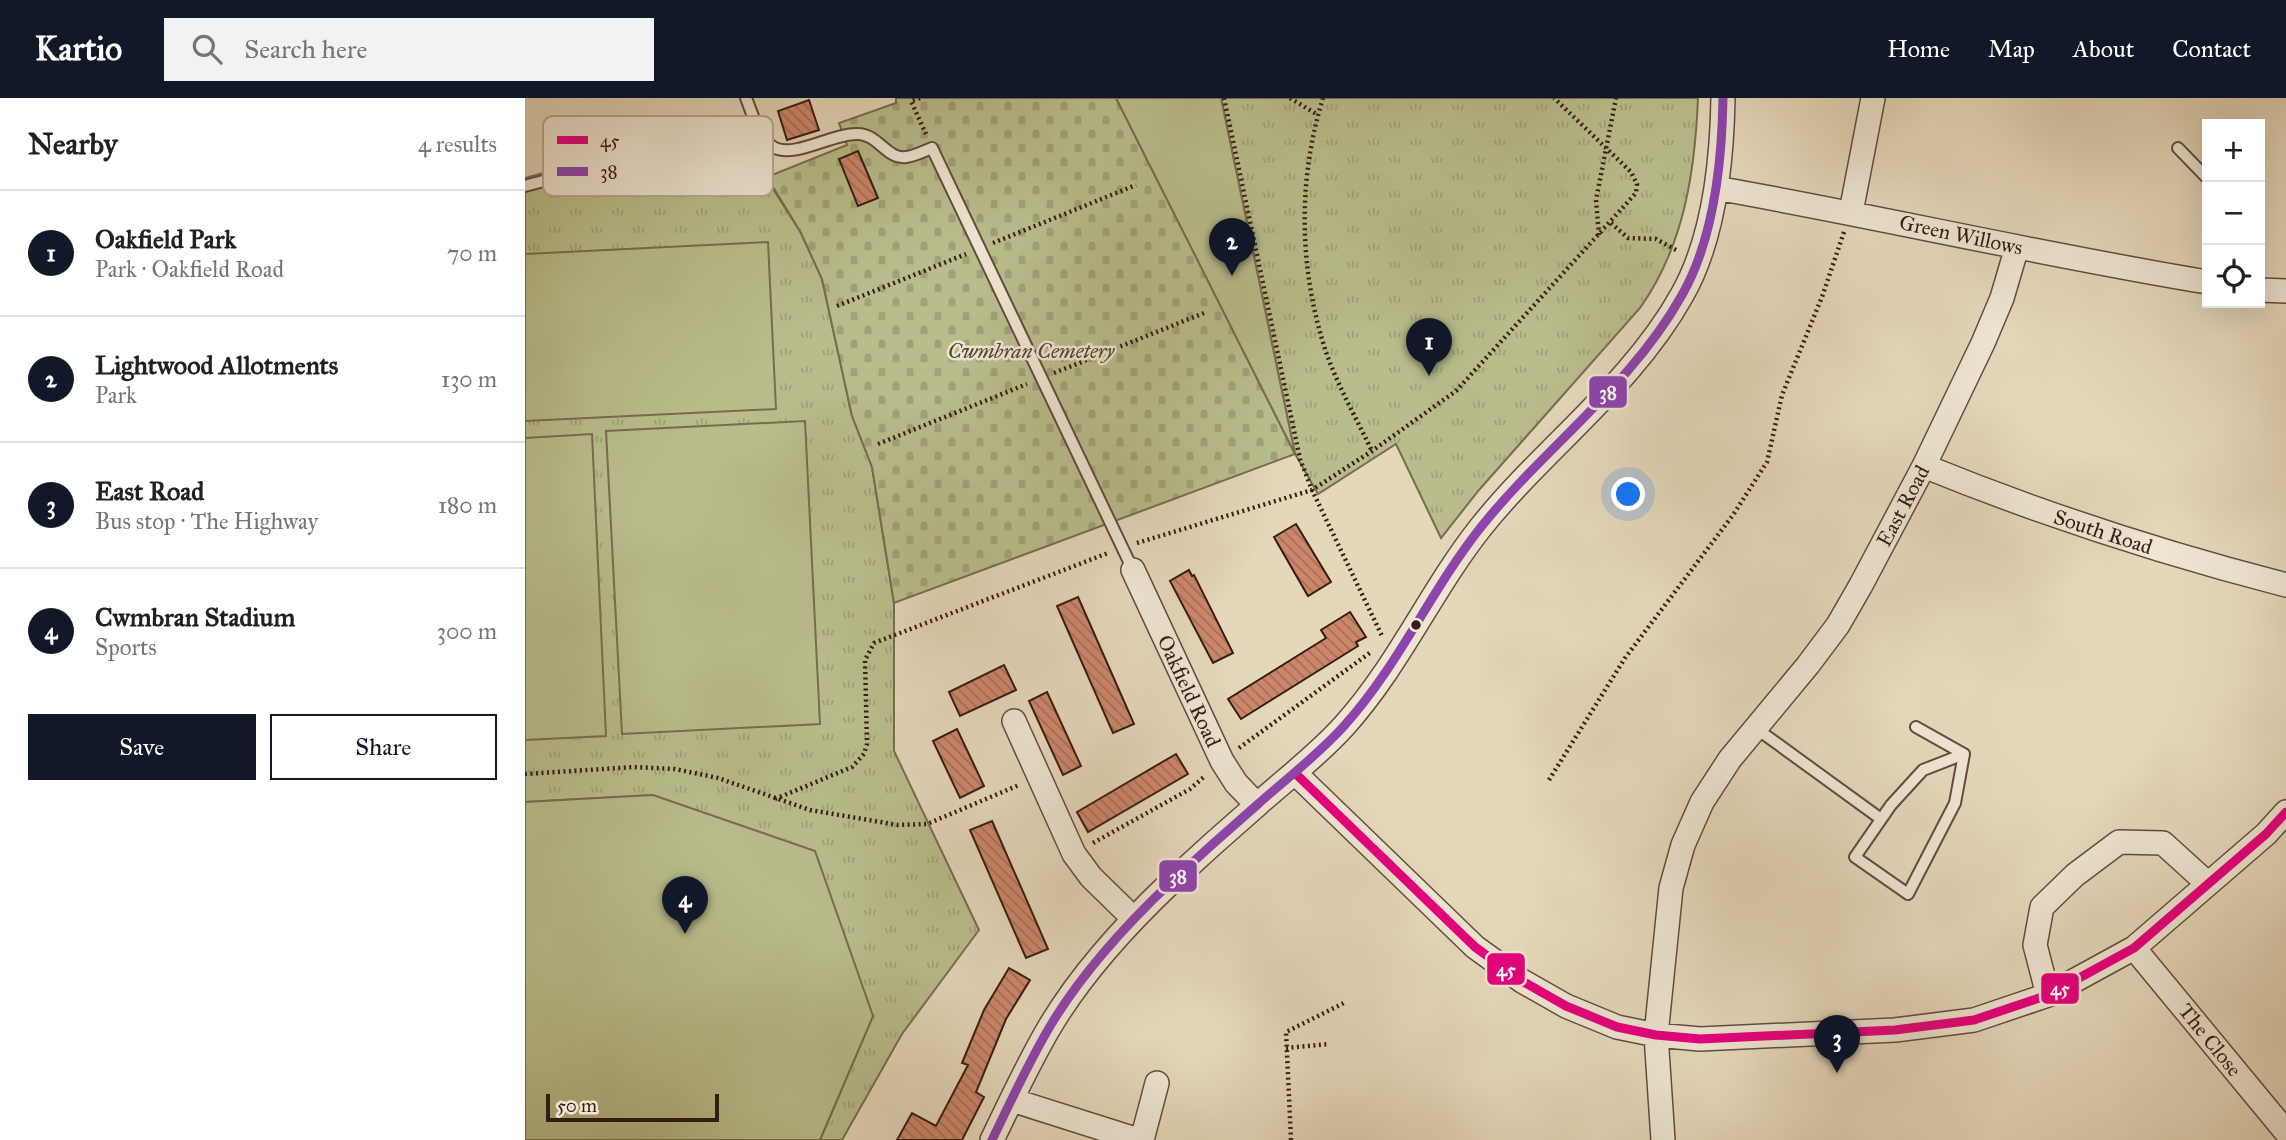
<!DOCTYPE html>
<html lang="en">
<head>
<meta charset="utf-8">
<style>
	:root { --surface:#fff; --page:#f2f2f2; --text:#202124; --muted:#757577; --line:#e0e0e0; --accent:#111827 }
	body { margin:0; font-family:"IM FELL Great Primer",serif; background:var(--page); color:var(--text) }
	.controls { position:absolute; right:21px; top:21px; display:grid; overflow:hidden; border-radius:0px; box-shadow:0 7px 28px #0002 }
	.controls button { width:63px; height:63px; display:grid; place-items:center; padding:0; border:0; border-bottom:2px solid var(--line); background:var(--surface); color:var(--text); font:35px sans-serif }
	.scale { position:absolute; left:21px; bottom:18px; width:173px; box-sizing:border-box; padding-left:7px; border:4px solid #361d14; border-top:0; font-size:19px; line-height:24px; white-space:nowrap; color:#361d14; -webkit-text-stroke:5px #eee5d2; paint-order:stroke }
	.you { position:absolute; left:1104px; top:397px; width:24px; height:24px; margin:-18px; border:5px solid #fff; border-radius:50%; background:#1a73e8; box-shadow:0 0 0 10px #1a73e833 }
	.badge { display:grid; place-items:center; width:46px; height:46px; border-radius:50%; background:var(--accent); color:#fff; font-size:23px; font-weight:700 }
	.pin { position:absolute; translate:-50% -58px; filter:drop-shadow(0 2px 4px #0008) }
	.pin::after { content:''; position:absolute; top:37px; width:24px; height:21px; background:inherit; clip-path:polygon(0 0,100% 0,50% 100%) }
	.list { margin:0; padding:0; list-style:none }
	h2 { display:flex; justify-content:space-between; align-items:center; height:91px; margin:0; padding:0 28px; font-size:30px }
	h2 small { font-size:23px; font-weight:400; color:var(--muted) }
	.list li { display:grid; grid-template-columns:46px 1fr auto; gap:21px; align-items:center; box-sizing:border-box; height:126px; padding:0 28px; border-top:2px solid var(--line) }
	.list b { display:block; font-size:26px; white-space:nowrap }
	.list p { margin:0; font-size:23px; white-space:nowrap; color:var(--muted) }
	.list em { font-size:23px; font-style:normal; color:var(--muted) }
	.actions { display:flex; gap:14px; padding:21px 28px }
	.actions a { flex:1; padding:16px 0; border:2px solid var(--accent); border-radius:0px; text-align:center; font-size:24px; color:var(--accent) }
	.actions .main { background:var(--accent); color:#fff }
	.icon { flex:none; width:38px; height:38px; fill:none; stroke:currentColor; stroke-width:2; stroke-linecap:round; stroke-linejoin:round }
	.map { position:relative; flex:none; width:1761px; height:1042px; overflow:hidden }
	header { display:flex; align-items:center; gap:42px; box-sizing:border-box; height:98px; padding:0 35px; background:var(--accent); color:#fff }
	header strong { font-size:33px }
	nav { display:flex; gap:38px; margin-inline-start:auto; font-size:24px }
	.search { width:490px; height:63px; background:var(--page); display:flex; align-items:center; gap:18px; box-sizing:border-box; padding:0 24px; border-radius:0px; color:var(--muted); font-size:26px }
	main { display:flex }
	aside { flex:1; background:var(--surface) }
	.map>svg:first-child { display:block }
	.grass { fill:url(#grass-tufts); stroke:#786d50; stroke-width:2 }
	.cemetery { fill:url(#cemetery-stones); stroke:#786d50; stroke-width:2 }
	.garden { fill:#b9bd8c; stroke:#786d50; stroke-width:2 }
	.building { fill:url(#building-back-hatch); stroke:#361d14; stroke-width:2 }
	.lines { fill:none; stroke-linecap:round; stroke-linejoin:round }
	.lane-casing { stroke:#624c3e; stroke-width:14 }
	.street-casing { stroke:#624c3e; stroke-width:26 }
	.path { stroke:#361d14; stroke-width:4.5; stroke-dasharray:2 3.5; stroke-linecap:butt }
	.lane { stroke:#eee5d2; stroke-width:10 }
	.street { stroke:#eee5d2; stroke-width:23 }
	.bus-1-casing { stroke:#eee5d2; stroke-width:14 }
	.bus-2-casing { stroke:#eee5d2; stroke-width:14 }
	.bus-1 { stroke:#e5007d; stroke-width:9 }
	.bus-2 { stroke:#8e44ad; stroke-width:9 }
	.bus-dot { fill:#361d14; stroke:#eee5d2; stroke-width:2.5 }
	.labels { text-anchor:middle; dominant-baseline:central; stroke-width:5; stroke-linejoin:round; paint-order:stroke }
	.street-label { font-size:21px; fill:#361d14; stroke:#eee5d2 }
	.park-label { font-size:21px; font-style:italic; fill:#574532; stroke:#eee5d2 }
	.key { fill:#eee5d2; stroke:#b7a999; stroke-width:2 }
	.key-label { font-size:19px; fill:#361d14 }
	.line-badge { stroke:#eee5d2; stroke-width:2.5 }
	.badge-label { font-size:19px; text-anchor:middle; font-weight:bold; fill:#fff }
</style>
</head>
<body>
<header>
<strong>Kartio</strong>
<div class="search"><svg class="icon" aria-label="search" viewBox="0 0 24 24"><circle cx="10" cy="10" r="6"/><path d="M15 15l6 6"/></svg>Search here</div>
<nav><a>Home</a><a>Map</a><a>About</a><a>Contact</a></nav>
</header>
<main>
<aside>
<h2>Nearby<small>4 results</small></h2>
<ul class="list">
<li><span class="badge">1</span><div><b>Oakfield Park</b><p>Park · Oakfield Road</p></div><em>70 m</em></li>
<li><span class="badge">2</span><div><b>Lightwood Allotments</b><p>Park</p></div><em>130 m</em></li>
<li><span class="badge">3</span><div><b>East Road</b><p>Bus stop · The Highway</p></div><em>180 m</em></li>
<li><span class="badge">4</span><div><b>Cwmbran Stadium</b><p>Sports</p></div><em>300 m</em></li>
</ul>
<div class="actions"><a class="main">Save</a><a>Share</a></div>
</aside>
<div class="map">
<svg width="1761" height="1042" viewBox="0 0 1761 1042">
	<defs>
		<pattern id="grass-tufts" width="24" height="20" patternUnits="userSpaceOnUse" patternTransform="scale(1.75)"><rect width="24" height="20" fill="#b9bd8c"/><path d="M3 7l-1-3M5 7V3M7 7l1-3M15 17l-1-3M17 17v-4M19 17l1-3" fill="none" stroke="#a0a278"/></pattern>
		<pattern id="cemetery-stones" width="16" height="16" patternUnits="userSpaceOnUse" patternTransform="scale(1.75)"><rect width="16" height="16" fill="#b9bd8c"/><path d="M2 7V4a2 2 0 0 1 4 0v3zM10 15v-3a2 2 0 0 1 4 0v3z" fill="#a0a278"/></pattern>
		<pattern id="building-back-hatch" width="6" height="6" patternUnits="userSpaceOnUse" patternTransform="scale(1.75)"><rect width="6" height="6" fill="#cc876a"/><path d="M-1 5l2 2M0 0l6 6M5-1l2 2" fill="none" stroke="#a66e56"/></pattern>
	</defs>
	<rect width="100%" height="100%" fill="#e5d7ba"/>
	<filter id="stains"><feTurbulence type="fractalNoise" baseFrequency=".00286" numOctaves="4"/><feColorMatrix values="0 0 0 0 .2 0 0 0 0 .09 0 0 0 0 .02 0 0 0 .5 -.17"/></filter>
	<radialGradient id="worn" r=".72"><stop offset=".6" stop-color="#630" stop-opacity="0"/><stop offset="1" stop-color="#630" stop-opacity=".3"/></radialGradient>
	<path class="grass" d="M696,0h477c-3,74 -14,148 -58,210l-161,182 -38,48 -45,-94 -78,50 -23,-40z
		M205,23l71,112 21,46 30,137 20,51 22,136v148l85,179 -77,104 -60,106h-22l53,-124 -220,-221 -128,7v-624z"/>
	<path class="cemetery" d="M371,0h220l179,356 -401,149 -22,-136 -20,-51 -30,-137 -21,-46 -34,-56 80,-32 -8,-22 57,-20z"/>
	<path class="garden" d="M591,0h105l74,356z
		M243,144l8,167 -251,12v-167z
		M280,323l15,303 -198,10 -16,-303z
		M67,336l14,302 -81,4v-302z
		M128,697l162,56 58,165 -53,124h-295v-338z"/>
	<path class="building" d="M284,2l10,30 -32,10 -9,-29z
		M333,53l20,47 -20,8 -19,-47z
		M771,426l35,58 -23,14 -34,-59z
		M664,472l3,6 2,-1 39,78 -20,10 -43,-82z
		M553,499l56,127 -21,9 -56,-127z
		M825,514l16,25 -10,5 2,4 -117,73 -13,-20 98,-61 -5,-8z
		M479,567l12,25 -56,26 -11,-24z
		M522,594l34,74 -18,9 -34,-74z
		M432,631l27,57 -24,12 -27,-57z
		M651,656l12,20 -100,58 -11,-20z
		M467,723l56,128 -22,9 -56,-128z
		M484,870l21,12 -24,39 -30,73 8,5 -22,43h-65l15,-27 24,13 32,-61 -6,-2 22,-53z"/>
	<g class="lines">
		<defs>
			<path id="lane" d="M221,0c6,15 14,43 29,50 21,10 60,-16 84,-14 19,1 29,26 47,23 9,-1 18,-6 26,-9l201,422
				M1653,50l29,30
				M0,88l193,-52
				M1391,629l48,27 -9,49 -47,91 -53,-37 36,-52 32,-35 41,-16
				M1232,631l124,90"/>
			<path id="street" d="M1191,90c164,29 327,67 491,94
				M1326,114l22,-114
				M1735,192l26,1
				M1399,368c118,48 238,87 362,119
				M608,472l89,191 14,22 21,22
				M489,623l60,133 17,23 43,42
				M770,675l180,174 47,34 44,25 51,21 39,8 44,4 195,-9 79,-10 74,-25 86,-47 132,-114 20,-22
				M1609,850l152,184
				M1523,897l-13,-50 7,-38 33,-32 44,-33 44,1 44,40
				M487,1002l126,40
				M467,1042c19,-39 37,-79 60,-117 31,-51 74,-98 117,-139 29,-27 58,-53 88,-79 29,-26 61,-50 87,-79 55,-61 87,-136 137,-199 64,-80 151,-142 201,-232 32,-56 40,-134 41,-197
				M617,1042l15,-57
				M1138,1042l-7,-105 15,-147 12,-43 19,-43 28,-43 78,-94 30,-40 23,-40 63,-119 59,-123 19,-45 15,-51"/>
		</defs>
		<use href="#lane" class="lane-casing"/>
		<use href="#street" class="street-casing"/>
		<path class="path" d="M395,0l-9,3 15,33
			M699,0l76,361 12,31 71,148
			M765,0l28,17
			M798,0c-26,84 -24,174 4,257 12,33 30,65 45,96
			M1086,125l17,15 28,1 22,12
			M1074,137l-3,-35 20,-102
			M468,145l143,-58
			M312,208l129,-52
			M529,275l150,-60
			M353,346l149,-60
			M612,445l175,-53 60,-39 84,-60 180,-198 1,-9 -6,-12 -77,-74
			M714,650l132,-96
			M0,676l109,-7 41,2 43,9 92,32 88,15 29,-1 92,-39
			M1024,682l76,-122 108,-143 34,-53 15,-67 40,-98 22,-65
			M250,701l77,-32 12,-13 3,-10 -2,-84 9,-17 234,-90
			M568,745l97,-54 15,-13
			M761,950l43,-4
			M766,1042l-5,-108 60,-30"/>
		<use href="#lane" class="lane"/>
		<use href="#street" class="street"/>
		<defs>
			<path id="bus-1" d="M770,675l180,174 47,34 44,25 51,21 39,8 44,4 195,-9 79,-10 74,-25 86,-47 132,-114 20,-22"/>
			<path id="bus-2" d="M467,1042c19,-39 37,-79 60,-117 31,-51 74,-98 117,-139 29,-27 58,-53 88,-79 29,-26 61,-50 87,-79 55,-61 87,-136 137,-199 64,-80 151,-142 201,-232 32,-56 40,-134 41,-197"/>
		</defs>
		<use href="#bus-1" class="bus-1-casing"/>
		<use href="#bus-2" class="bus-2-casing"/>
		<use href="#bus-1" class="bus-1"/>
		<use href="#bus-2" class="bus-2"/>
	</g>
	<circle class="bus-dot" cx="891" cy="527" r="6"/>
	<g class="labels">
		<g class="street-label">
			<text transform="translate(1436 137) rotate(12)">Green Willows</text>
			<text transform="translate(1378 408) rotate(-62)">East Road</text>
			<text transform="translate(1578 434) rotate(18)">South Road</text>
			<text transform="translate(664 593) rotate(65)">Oakfield Road</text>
			<text transform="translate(1685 942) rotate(51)">The Close</text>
		</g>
		<g class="park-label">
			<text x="506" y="253">Cwmbran Cemetery</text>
		</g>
	</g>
	<rect x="18" y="18" width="230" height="80" rx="10" class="key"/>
	<rect x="32" y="38" width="31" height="8" fill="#e5007d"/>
	<rect x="32" y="69" width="31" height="9" fill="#8e44ad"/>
	<g class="key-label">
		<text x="75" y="49">45</text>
		<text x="75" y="80">38</text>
	</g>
	<g class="line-badge">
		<rect x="1063" y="277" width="40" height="34" rx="7" fill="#8e44ad"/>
		<rect x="633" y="761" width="40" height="34" rx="7" fill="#8e44ad"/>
		<rect x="961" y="854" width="40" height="34" rx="7" fill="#e5007d"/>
		<rect x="1515" y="874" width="40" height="33" rx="7" fill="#e5007d"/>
	</g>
	<g class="badge-label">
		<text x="1083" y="301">38</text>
		<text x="653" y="785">38</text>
		<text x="981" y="878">45</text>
		<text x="1535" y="897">45</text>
	</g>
	<rect width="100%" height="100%" filter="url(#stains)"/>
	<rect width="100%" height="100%" fill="url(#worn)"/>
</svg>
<div class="controls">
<button>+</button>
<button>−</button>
<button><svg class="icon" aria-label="locate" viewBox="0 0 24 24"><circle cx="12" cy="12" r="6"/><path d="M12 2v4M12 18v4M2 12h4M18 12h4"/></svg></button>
</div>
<div class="scale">50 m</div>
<div class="you"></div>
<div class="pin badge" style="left:904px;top:278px">1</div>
<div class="pin badge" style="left:707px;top:178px">2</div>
<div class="pin badge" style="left:1312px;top:975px">3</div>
<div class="pin badge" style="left:160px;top:836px">4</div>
</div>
</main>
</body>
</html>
